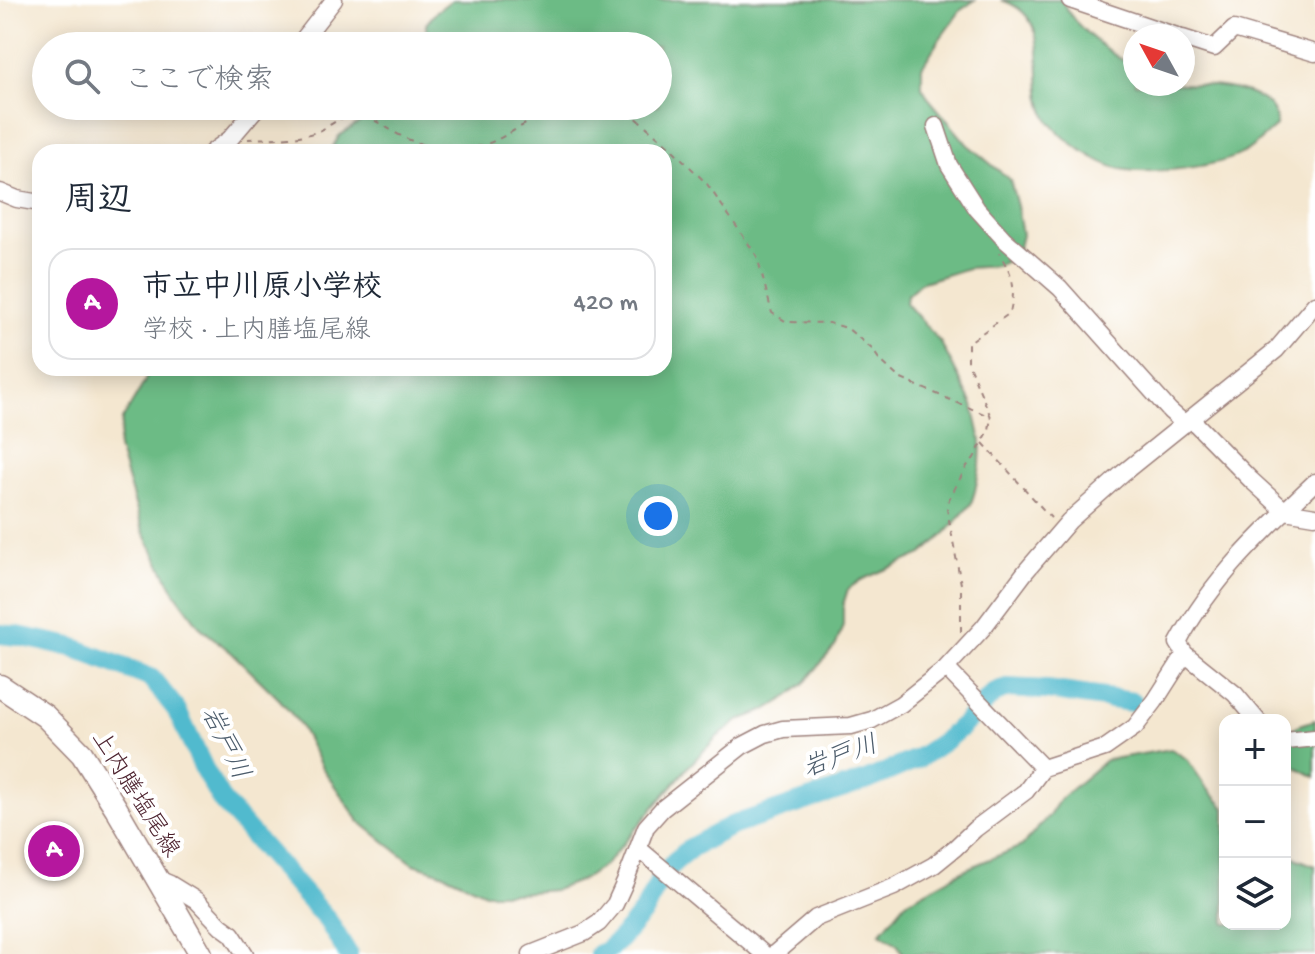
<!DOCTYPE html>
<html lang="ja">
<head>
<meta charset="utf-8">
<style>
	:root { --surface:#fff; --page:#f2f2f3; --text:#1f2937; --muted:#747a83; --line:#e0e1e3; --accent:#b5179e }
	body { margin:0; font-family:"Gochi Hand","Klee One",sans-serif; background:var(--page); color:var(--text) }
	.controls { position:absolute; right:24px; bottom:24px; display:grid; overflow:hidden; border-radius:16px; box-shadow:0 4px 20px #0003 }
	.controls button { width:72px; height:72px; display:grid; place-items:center; padding:0; border:0; border-bottom:2px solid var(--line); background:var(--surface); color:var(--text); font:40px sans-serif }
	.compass { position:absolute; left:1123px; top:24px; width:72px; height:72px; border-radius:50%; background:var(--surface); box-shadow:0 4px 20px #0003; rotate:310deg }
	.you { position:absolute; left:658px; top:516px; width:28px; height:28px; margin:-20px; border:6px solid #fff; border-radius:50%; background:#1a73e8; box-shadow:0 0 0 12px #1a73e833 }
	.badge { display:grid; place-items:center; width:52px; height:52px; border-radius:50%; background:var(--accent); color:#fff; font-size:26px; font-weight:700 }
	.pin { position:absolute; translate:-50% -50%; border:4px solid #fff; box-shadow:0 2px 8px #0006 }
	.list { margin:0; padding:0; list-style:none }
	h2 { display:flex; justify-content:space-between; align-items:center; height:104px; margin:0; padding:0 32px; font-size:34px }
	h2 small { font-size:26px; font-weight:400; color:var(--muted) }
	.list li { display:grid; grid-template-columns:52px 1fr auto; gap:24px; align-items:center; box-sizing:border-box; height:112px; margin:0 16px 16px; padding:0 16px; border:2px solid var(--line); border-radius:24px }
	.list b { display:block; font-size:30px; white-space:nowrap }
	.list p { margin:0; font-size:26px; white-space:nowrap; color:var(--muted) }
	.list em { font-size:26px; font-style:normal; color:var(--muted) }
	.icon { flex:none; width:44px; height:44px; fill:none; stroke:currentColor; stroke-width:2; stroke-linecap:round; stroke-linejoin:round }
	.map { position:relative; flex:none; width:1315px; height:954px; overflow:hidden }
	.search { position:absolute; background:var(--surface); box-shadow:0 4px 20px #0003; left:32px; top:32px; width:640px; height:88px; display:flex; align-items:center; gap:20px; box-sizing:border-box; padding:0 28px; border-radius:44px; color:var(--muted); font-size:30px }
	.panel { position:absolute; background:var(--surface); box-shadow:0 4px 20px #0003; left:32px; top:144px; width:640px; height:232px; border-radius:24px }
	.map>svg:first-child { display:block }
	.forest { fill:#6cbb85; stroke:#5b6d58; stroke-width:2 }
	.lines { fill:none; stroke-linecap:round; stroke-linejoin:round }
	.river { stroke:#51bace; stroke-width:20 }
	.minor-casing { stroke:#9f837e; stroke-width:19 }
	.major-casing { stroke:#9f837e; stroke-width:25 }
	.path { stroke:#9f837e; stroke-width:2; stroke-dasharray:6 6; stroke-linecap:butt }
	.minor { stroke:#fff; stroke-width:16 }
	.major { stroke:#fff; stroke-width:22 }
	.labels { text-anchor:middle; dominant-baseline:central; stroke-width:8; stroke-linejoin:round; paint-order:stroke }
	.street-label { font-size:24px; fill:#4a1f2b; stroke:#fff }
	.water-label { font-size:26px; font-style:italic; fill:#4d5d6c; stroke:#fff }
</style>
</head>
<body>
<div class="map">
<svg width="1315" height="954" viewBox="0 0 1315 954">
	<rect width="100%" height="100%" fill="#fff"/>
	<filter id="ink" filterUnits="userSpaceOnUse"><feTurbulence type="fractalNoise" baseFrequency=".0125" numOctaves="2"/><feDisplacementMap in="SourceGraphic" scale="16" xChannelSelector="R" yChannelSelector="G"/><feConvolveMatrix kernelMatrix="1 2 1 2 8 2 1 2 1" color-interpolation-filters="sRGB"/></filter>
	<filter id="wash" filterUnits="userSpaceOnUse"><feTurbulence type="fractalNoise" baseFrequency=".006" numOctaves="4" result="noise"/><feDisplacementMap in="SourceGraphic" scale="32" xChannelSelector="R" yChannelSelector="G"/><feGaussianBlur stdDeviation="1.8" result="paint"/><feColorMatrix in="noise" values="0 0 0 0 0 0 0 0 0 0 0 0 0 0 0 0 0 1.4 0 .05"/><feComposite in="paint" operator="in"/></filter>
	<g filter="url(#wash)">
		<rect width="100%" height="100%" fill="#f4e7d0"/>
		<path class="forest" d="M452,0h523l-14,10 -22,30 -17,27v20l8,13 37,44 43,36 7,26 5,29 -4,16 -7,8 -15,7 -28,2 -48,15 -13,12 -1,8 35,40 32,62 8,36 -1,25 -5,25 -4,13 -26,30 -23,20 -61,26 -13,9 -5,16v20l-7,20 -30,36 -17,15 -25,15 -24,9 -23,17 -29,30 -82,97 -22,15 -29,11 -38,3h-32l-43,-20 -28,-9 -24,-18 -31,-25 -38,-55 -22,-43 -19,-23 -48,-47 -31,-25 -26,-35 -32,-62 -25,-83 4,-28 22,-37 6,-15h514v-216h-334l9,-16 21,-14 31,-10 46,-6h221v-60h-231l-1,-22 11,-13z
			M1001,0h61c10,26 49,54 73,68v16c31,0 146,-7 141,42 -11,9 -21,20 -33,27 -24,14 -95,22 -122,16 -23,-5 -57,-28 -71,-47 -26,-37 11,-104 -49,-122z
			M1315,720v57l-21,-11 -9,-9v-22l14,-10z
			M1171,749l16,10 19,28 19,21v116h60v-72l13,7 17,7v88h-412l-6,-10 -17,-11 26,-31 60,-33 56,-23 27,-30 11,-17 46,-39z"/>
		<g class="lines">
			<path class="river" d="M0,634l18,2 54,11 79,31 25,31 30,64 16,28 106,120 20,33
				M599,954l6,-2 15,-13 24,-28 17,-33 13,-16 18,-15 39,-21 137,-46 51,-22 25,-17 19,-16 30,-31 14,-6 40,2 86,12"/>
		</g>
	</g>
	<g filter="url(#ink)">
		<g class="lines">
			<defs>
				<path id="minor" d="M1070,0l107,36
					M1183,38l31,10 20,-19 81,24
					M298,46l36,-46
					M936,126l13,39 28,44 27,30 56,49 110,123 15,13
					M212,152l18,-13 28,-33
					M0,192l17,7 23,4
					M1191,419l60,61 34,31 30,5
					M946,668l97,100
					M1257,720l-22,-26 -50,-40 -7,-11c34,-64 85,-112 137,-161
					M1285,741l30,-3
					M638,848l126,106
					M158,879l12,5 26,16 25,26 11,8 13,20
					M531,954l53,-21 15,-10 16,-19 10,-22 21,-55 16,-18 80,-63 23,-12 18,-5 68,-3 21,-6 29,-16 45,-36 37,-40 43,-57 43,-50 54,-48 153,-123 39,-46
					M774,954l42,-36 78,-31 40,-22 21,-17 20,-19 51,-38 17,-23 62,-20 30,-21 20,-26 30,-47"/>
				<path id="major" d="M0,686l45,30 37,38 34,54 85,146"/>
			</defs>
			<use href="#minor" class="minor-casing"/>
			<use href="#major" class="major-casing"/>
			<path class="path" d="M591,106l28,4 15,6 35,30 38,38 50,72 15,57 15,9 42,1 18,5 25,21 7,10 20,19 92,39
				M248,139c20,-1 55,0 73,-9 12,-6 19,-14 34,-14 19,0 33,14 50,22 11,5 30,10 42,11 38,3 55,-13 86,-29 13,-6 27,-10 41,-14
				M983,443l68,75
				M961,632v-48l-14,-75 2,-10 18,-33 7,-8 15,-28 2,-13 -23,-54v-20l42,-30c6,-29 4,-34 -11,-60"/>
			<use href="#minor" class="minor"/>
			<use href="#major" class="major"/>
		</g>
	</g>
	<g class="labels">
		<g class="street-label">
			<text transform="translate(134 795) rotate(58)">上内膳塩尾線</text>
		</g>
		<g class="water-label">
			<text transform="translate(223 744) rotate(64)">岩戸川</text>
			<text transform="translate(841 759) rotate(-20)">岩戸川</text>
		</g>
	</g>
</svg>
<div class="controls">
<button>+</button>
<button>−</button>
<button><svg class="icon" aria-label="layers" viewBox="0 0 24 24"><path d="M12 4l9 5-9 5-9-5zM3 14l9 5 9-5"/></svg></button>
</div>
<svg class="compass" viewBox="-18 -18 36 36"><path d="M0-13l5 13h-10z" fill="#e53935"/><path d="M0 13l5-13h-10z" fill="#747a83"/></svg>
<div class="you"></div>
<div class="pin badge" style="left:54px;top:851px">A</div>
<div class="search"><svg class="icon" aria-label="search" viewBox="0 0 24 24"><circle cx="10" cy="10" r="6"/><path d="M15 15l6 6"/></svg>ここで検索</div>
<section class="panel">
<h2>周辺<small></small></h2>
<ul class="list">
<li><span class="badge">A</span><div><b>市立中川原小学校</b><p>学校 · 上内膳塩尾線</p></div><em>420 m</em></li>
</ul>
</section>
</div>
</body>
</html>
